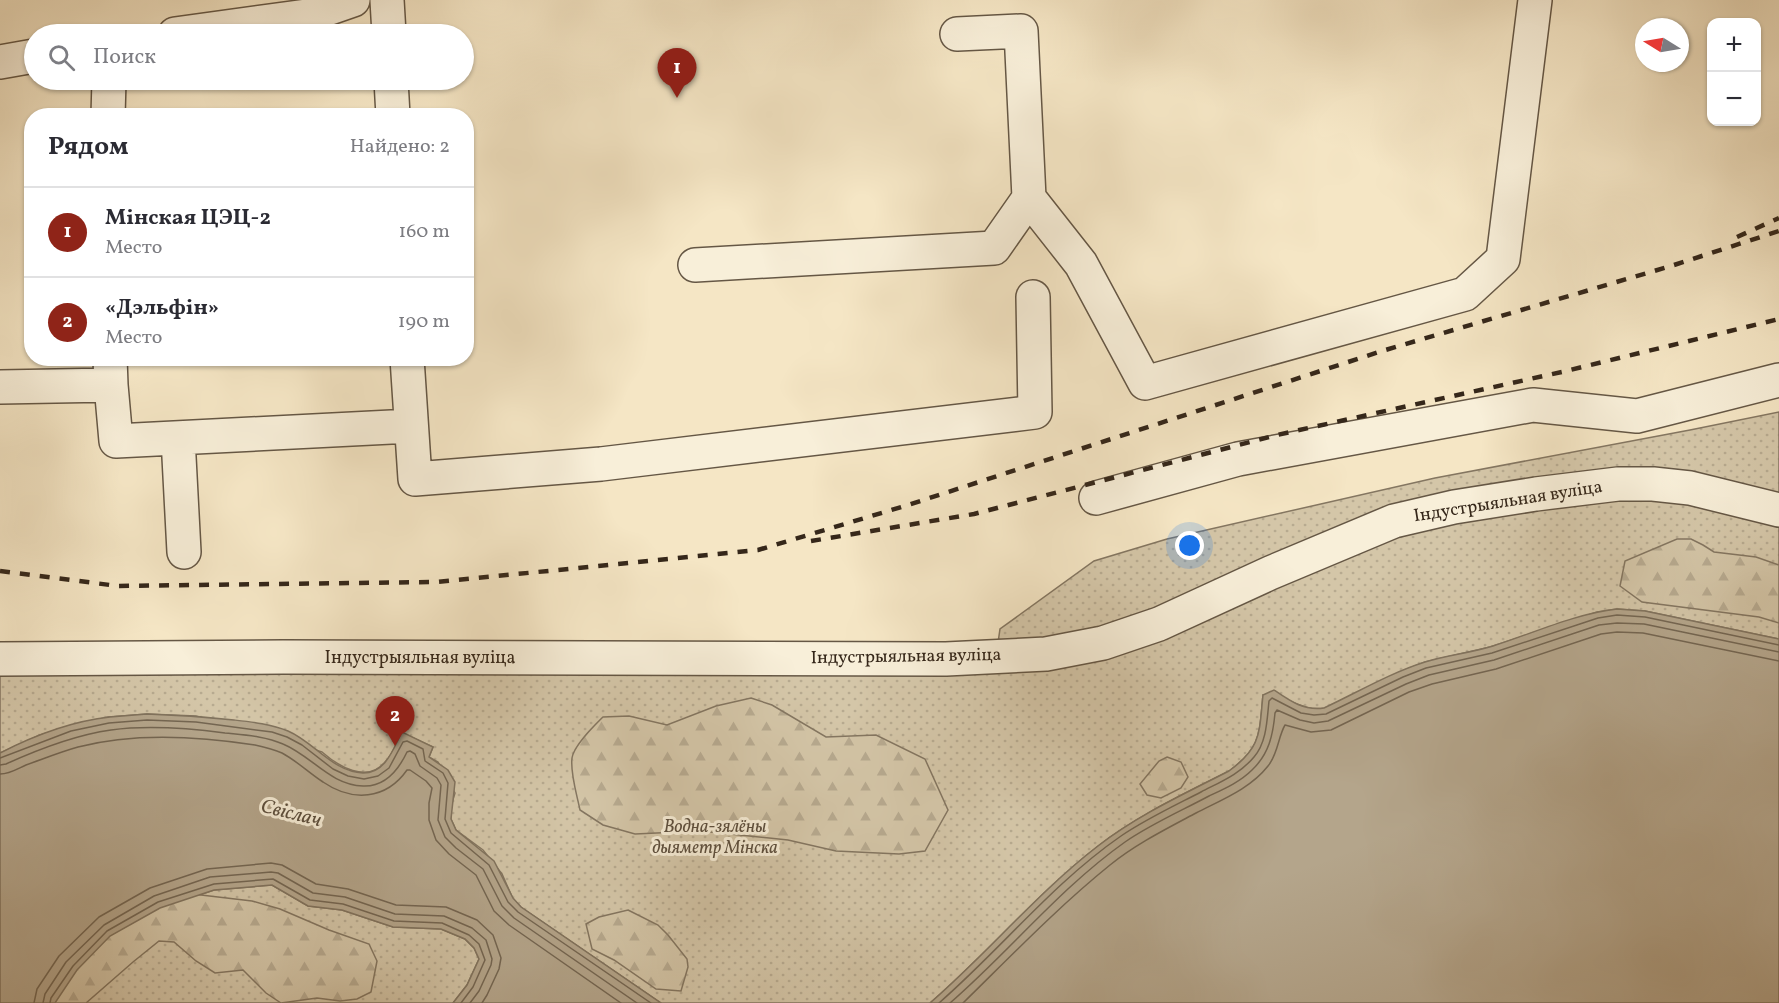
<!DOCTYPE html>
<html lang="ru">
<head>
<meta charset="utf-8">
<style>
	:root { --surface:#fff; --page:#f7f7f7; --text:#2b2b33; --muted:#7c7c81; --line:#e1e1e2; --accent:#8f2418 }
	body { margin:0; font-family:Vollkorn,serif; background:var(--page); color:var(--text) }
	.controls { position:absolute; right:18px; top:18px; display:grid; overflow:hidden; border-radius:12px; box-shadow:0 2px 4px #0004 }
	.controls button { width:54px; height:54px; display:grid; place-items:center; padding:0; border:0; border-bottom:2px solid var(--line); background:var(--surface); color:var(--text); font:30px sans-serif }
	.compass { position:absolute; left:1635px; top:18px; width:54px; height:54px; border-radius:50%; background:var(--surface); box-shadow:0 2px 4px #0004; rotate:281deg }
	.you { position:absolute; left:1190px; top:546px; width:21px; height:21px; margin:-15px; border:4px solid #fff; border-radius:50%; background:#1a73e8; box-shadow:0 0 0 9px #1a73e833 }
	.badge { display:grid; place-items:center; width:39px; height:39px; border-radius:50%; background:var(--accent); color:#fff; font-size:20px; font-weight:700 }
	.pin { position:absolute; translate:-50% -50px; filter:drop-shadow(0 2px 3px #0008) }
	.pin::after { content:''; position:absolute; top:32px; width:21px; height:18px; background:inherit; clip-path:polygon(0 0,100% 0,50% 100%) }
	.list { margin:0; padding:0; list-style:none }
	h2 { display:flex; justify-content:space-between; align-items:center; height:78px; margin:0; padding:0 24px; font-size:26px }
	h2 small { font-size:20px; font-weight:400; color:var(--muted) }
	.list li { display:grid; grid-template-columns:39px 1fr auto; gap:18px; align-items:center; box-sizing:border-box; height:90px; padding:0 24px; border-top:2px solid var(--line) }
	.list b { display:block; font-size:22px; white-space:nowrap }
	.list p { margin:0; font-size:20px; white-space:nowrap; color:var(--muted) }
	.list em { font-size:20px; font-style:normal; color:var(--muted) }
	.icon { flex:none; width:33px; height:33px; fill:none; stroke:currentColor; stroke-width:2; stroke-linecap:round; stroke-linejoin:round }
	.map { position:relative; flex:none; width:1779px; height:1003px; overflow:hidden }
	.search { position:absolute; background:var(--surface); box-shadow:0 2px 4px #0004; left:24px; top:24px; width:450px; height:66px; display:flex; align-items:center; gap:15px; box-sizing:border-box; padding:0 21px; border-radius:33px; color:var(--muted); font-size:22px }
	.panel { position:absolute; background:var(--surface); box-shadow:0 2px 4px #0004; left:24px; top:108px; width:450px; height:258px; border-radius:24px }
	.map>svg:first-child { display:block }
	.green { fill:url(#green-dots); stroke:#847661; stroke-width:1.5 }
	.forest { fill:url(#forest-firs); stroke:#847661; stroke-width:1.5 }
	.water { fill:#b4a58b; stroke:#81735e; stroke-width:1.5 }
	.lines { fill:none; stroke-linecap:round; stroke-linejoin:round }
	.shore { stroke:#746652; stroke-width:1.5 }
	.minor-casing { stroke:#655745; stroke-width:36 }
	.minor { stroke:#f8efd9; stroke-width:33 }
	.rail { stroke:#35271a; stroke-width:4.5; stroke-dasharray:10 10; stroke-linecap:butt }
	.labels { text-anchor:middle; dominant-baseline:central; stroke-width:6; stroke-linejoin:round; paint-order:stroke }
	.street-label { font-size:18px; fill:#35271a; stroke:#f8efd9 }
	.park-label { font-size:18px; font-style:italic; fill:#5d4f3e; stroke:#f8efd9 }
	.water-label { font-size:20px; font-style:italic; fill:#5b4d3c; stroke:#f8efd9 }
</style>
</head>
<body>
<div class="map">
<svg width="1779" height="1003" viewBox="0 0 1779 1003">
	<defs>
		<pattern id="green-dots" width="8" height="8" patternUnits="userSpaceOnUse" patternTransform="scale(1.5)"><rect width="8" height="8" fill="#d4c6a8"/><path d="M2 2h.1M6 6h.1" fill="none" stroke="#b7aa90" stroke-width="1.8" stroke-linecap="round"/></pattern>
		<pattern id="forest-firs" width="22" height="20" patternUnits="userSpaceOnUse" patternTransform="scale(1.5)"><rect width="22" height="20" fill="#d4c6a8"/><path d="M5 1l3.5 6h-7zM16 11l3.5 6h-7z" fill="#b7aa90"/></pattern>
	</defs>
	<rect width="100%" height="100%" fill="#f5e6c5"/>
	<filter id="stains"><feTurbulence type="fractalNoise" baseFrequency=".00333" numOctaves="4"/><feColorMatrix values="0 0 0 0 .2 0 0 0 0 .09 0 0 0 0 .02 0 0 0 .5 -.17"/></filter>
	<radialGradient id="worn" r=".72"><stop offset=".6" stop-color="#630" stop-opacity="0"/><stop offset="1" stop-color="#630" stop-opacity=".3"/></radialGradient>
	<path class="green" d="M1779,412v227l-134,-28 -28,-2 -20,3 -107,35 -65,15 -25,10 -75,36c-13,2 -21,-1 -33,-6 -9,-3 -20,-5 -29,-7 -4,38 -1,52 -34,76 -45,23 -91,44 -131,75 -61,47 -110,107 -168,157h-269l-140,-96 -8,-8 -11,-25 -19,-24 -27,-20 -5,-11v-13l4,-13 -17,-31 -9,-5 4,-10 -31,-14c-5,9 -9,21 -17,29 -18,22 -47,4 -63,-10l-126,-36 -49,-2 -39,3 -38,9 -30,9 -40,18v-79l994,-4 6,-41 94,-68 73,-22 268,-61 255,-48z
		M272,885l36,21 34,4 51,17 48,2 24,10 9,9 5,11 -12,26 -14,18h-398l105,-95 54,-18z"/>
	<path class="forest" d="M1677,539h14l12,6 11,7 42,5 23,8v58l-20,-6 -117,-15 -22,-16 5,-25z
		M751,698l21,7 54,32 50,-2 49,24 23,51 -23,41 -26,3 -63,-3 -48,-11 -88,-9 -65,3 -32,-9 -23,-15c-3,-15 -10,-37 -8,-52 2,-13 22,-32 31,-41l26,-1 38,9 49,-19z
		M1167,757l14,5 7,15 -7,11 -20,10 -14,-3 -7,-11 19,-23z
		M184,893l68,8 28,8 49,21 40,14 8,17 -6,31 -14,7 -17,2 -23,-3 -36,5 -15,-10 -23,-23 -28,3 -19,-12 -22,-19 -15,-1 -26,21 -47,41h-42l37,-51z
		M628,910l30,15 10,10 19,24 1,8 -7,24 -25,-2 -42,-29 -22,-11 -6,-25 13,-7z"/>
	<path class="water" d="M1617,609l28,2 134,28v364h-849c58,-50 107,-110 168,-157 40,-31 86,-52 131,-75 33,-24 30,-38 34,-76l11,-5c16,11 30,21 50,18 34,-16 66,-35 101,-46 22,-7 46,-9 68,-16 41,-13 81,-32 124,-37z
		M147,714c29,1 58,3 87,6 18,2 37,4 54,11 26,11 45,41 75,42 23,0 30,-24 39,-41l31,15 -4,10 19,13 7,12 -4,37 5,11 38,31 19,37 8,9 140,96h-208l14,-18 12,-26 -5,-11 -9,-9 -24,-10 -48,-2 -51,-17 -34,-4 -36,-21 -58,5 -54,18 -50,28 -33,34 -22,33h-55v-250c33,-17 73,-32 110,-36 12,-1 25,-2 37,-3z"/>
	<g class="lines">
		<path class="shore" d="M0,758l71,-27 38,-8 38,-3 49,2 76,10 15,5 15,8 31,24 15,7 16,3 14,-3 11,-8 14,-26 4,-1 16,8 2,12 18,12 5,10 -3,36 6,14 38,32 19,37 10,10 133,91
			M0,765l6,-1c33,-15 69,-29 105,-34 37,-5 76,-2 114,3 19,2 40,3 58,11 29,12 47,41 80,42 22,1 35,-15 44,-34l3,-1 5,3 5,12 17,12 4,7 -3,35 7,17 11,11 27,21 19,37 12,12 123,85
			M0,774c10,0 17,-5 26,-9 17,-6 34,-13 52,-18 57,-15 119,-11 177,-2 9,2 18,4 27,8 15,8 27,20 41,29 29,20 63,18 84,-12h3l16,11 6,7 -3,15v17l7,20 13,14 27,21 18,36 15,14 112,78
			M34,1003l3,-14 22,-33 40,-39 51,-29 57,-19 64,-6 11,2 34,19 32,5 48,16 50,2 31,13 16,15 8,23 -2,11 -12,26 -5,8
			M43,1003l2,-9 21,-32 38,-37 50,-29 56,-19 61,-5 7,1 35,20 32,4 50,17 49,2 28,12 14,12 6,19 -1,6 -12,26 -9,12
			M50,1003l1,-5 22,-32 34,-35 51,-29 56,-18 59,-5 37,21 33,4 51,17 48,2 27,12 10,9 6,16 -12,27 -12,16
			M939,1003c62,-54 114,-120 182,-167 25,-17 53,-30 80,-44 19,-10 39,-18 53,-35 13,-15 13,-38 15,-56l3,-3 29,15 13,2 12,-1 77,-37 23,-9 66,-15 106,-35 19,-3 28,2 134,28
			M950,1003c60,-52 110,-115 175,-161 26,-18 56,-31 84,-46 15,-7 31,-14 43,-26 17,-16 21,-35 23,-57l2,-3 23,10 14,3 14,-2 78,-37 23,-9 65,-15 105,-35 18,-2 27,1 135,28
			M963,1003c48,-47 95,-96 147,-138 26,-21 56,-36 86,-52 25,-13 54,-24 72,-47 10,-12 10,-29 17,-41l26,7 20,-2 78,-38 23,-8 64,-15 105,-35 16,-2 26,1 136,28"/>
		<defs>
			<path id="minor" d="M387,0l2,34
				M175,34l132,-18 46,-16
				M957,34l64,-3 8,167 52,66 64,119 320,-89 38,-35 32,-259
				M0,62l34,-6
				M391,80l2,36
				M108,116l1,-36
				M695,265l299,-17 35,-50
				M407,358l8,121 186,-15 434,-52 -2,-115
				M111,385l5,56 295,-15
				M0,387l111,-2 -1,-27
				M178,438l6,114
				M1096,498l142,-39 295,-54 104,11 142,-36
				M0,659l283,-2 663,2 100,-5 57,-11 56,-19 111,-51 124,-52 60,-14 82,-13 82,-10h35l37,4 89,22"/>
		</defs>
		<use href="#minor" class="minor-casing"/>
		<use href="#minor" class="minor"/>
		<path class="rail" d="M1737,237l42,-19
			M811,541l163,-27 303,-79 289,-64 213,-52
			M0,571l118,15 319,-4 321,-32 150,-45 474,-154 289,-85 108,-35"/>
	</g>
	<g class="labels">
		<g class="street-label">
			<text transform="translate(1508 502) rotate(-9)">Індустрыяльная вуліца</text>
			<text transform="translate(906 657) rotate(-1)">Індустрыяльная вуліца</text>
			<text x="420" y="658">Індустрыяльная вуліца</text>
		</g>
		<g class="park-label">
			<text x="715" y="827">Водна-зялёны<tspan x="715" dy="21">дыяметр Мінска</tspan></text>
		</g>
		<g class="water-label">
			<text transform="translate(291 814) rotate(14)">Свіслач</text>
		</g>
	</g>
	<rect width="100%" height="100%" filter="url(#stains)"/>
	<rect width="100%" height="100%" fill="url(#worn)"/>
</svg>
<div class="controls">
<button>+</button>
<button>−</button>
</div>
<svg class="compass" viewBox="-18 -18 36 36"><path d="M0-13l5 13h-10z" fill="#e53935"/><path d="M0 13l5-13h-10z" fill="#7c7c81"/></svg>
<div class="you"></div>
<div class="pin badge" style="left:677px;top:98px">1</div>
<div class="pin badge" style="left:395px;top:746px">2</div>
<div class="search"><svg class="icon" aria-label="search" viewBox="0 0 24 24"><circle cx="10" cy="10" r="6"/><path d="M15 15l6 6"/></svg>Поиск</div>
<section class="panel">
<h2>Рядом<small>Найдено: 2</small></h2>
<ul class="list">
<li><span class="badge">1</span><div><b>Мінская ЦЭЦ-2</b><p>Место</p></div><em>160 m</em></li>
<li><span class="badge">2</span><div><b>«Дэльфін»</b><p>Место</p></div><em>190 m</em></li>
</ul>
</section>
</div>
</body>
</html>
